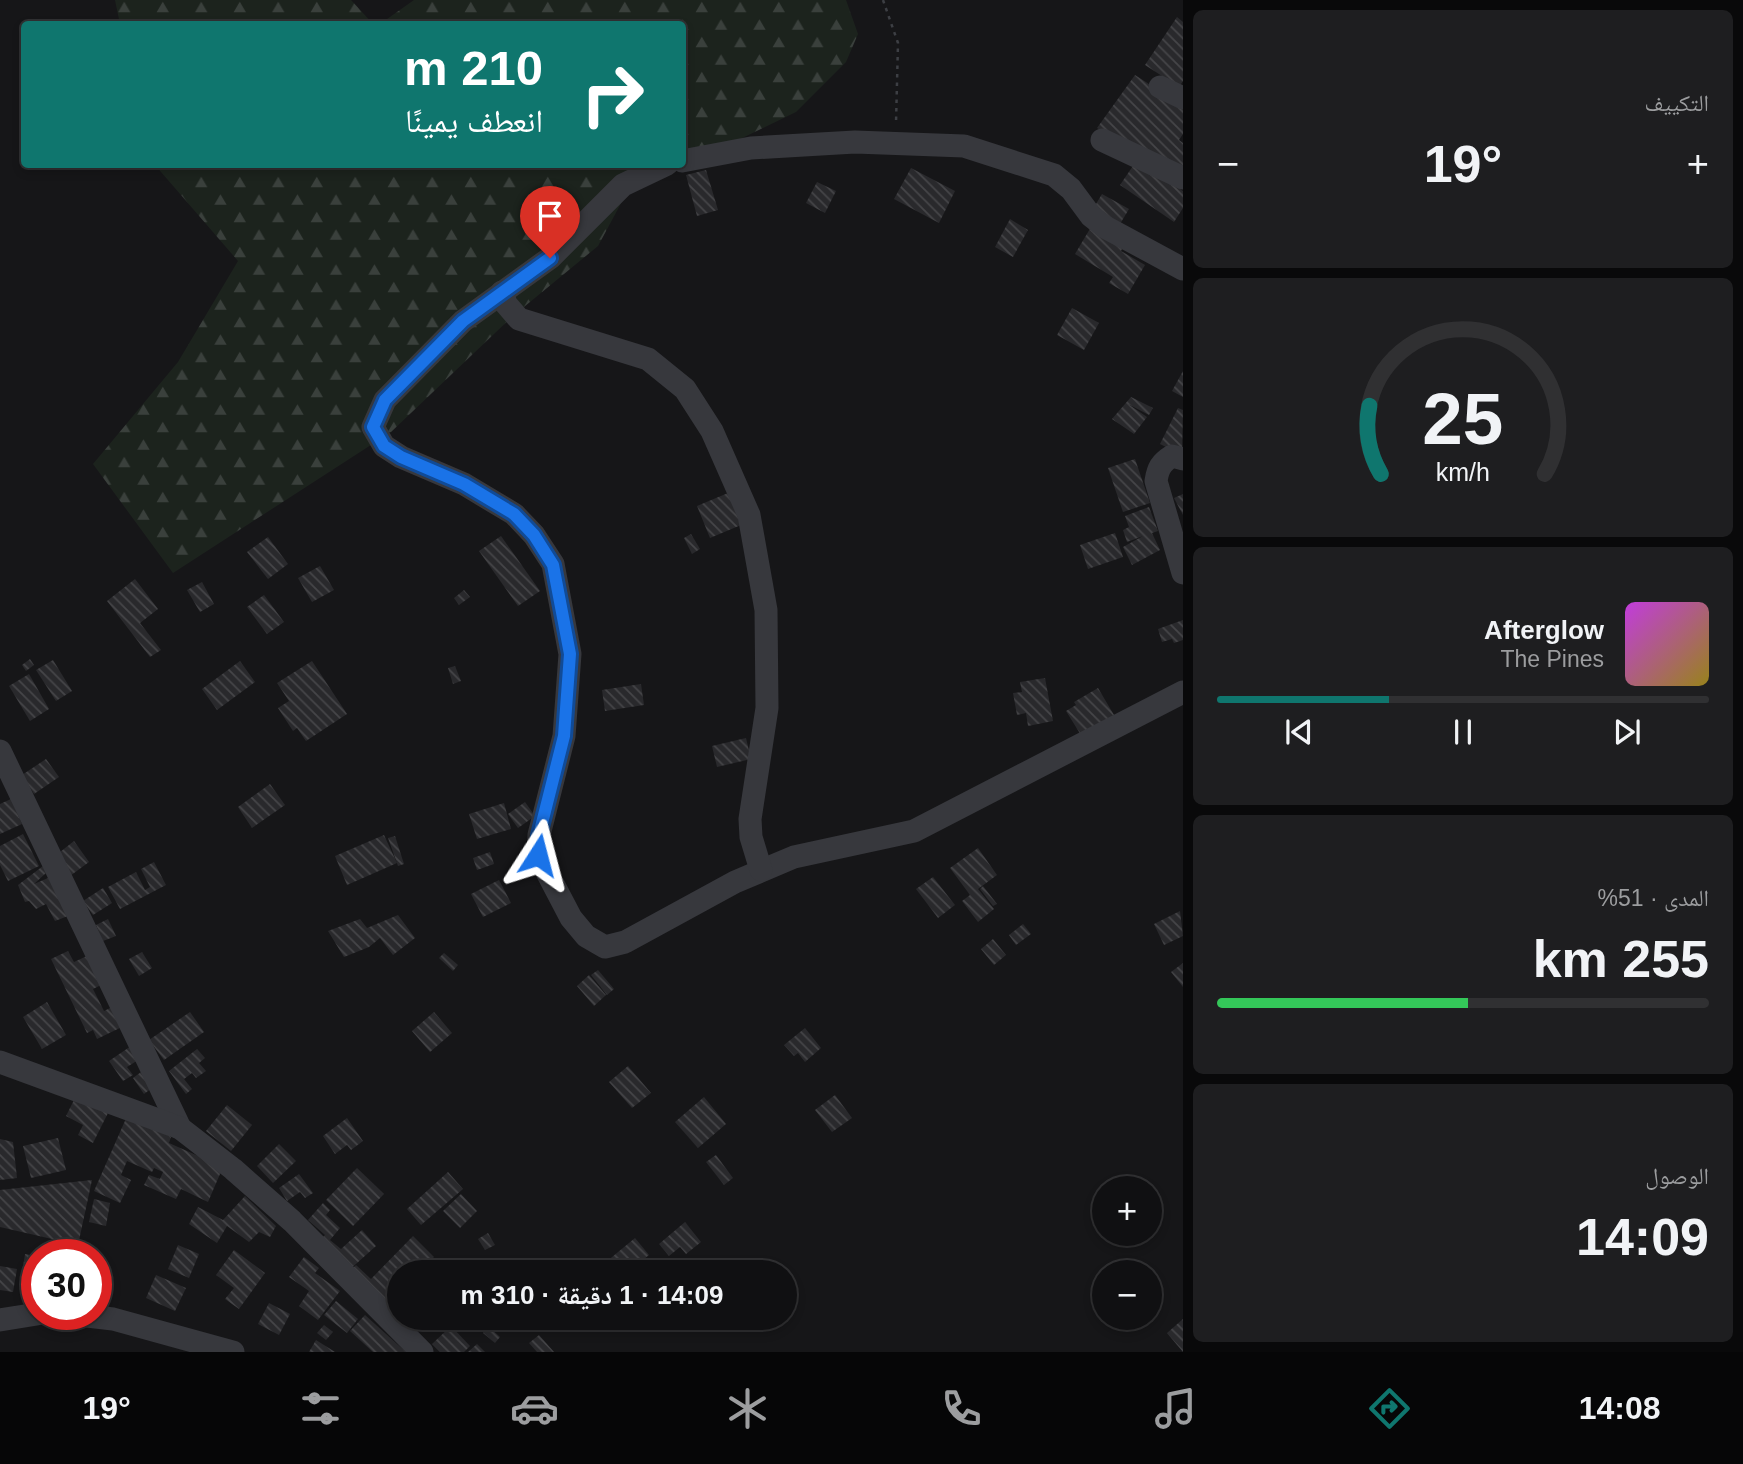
<!DOCTYPE html>
<html lang="ar">
<head>
<meta charset="utf-8">
<style>
	:root { --surface:#101012; --page:#1e1e20; --text:#f1f3f6; --muted:#9c9d9f; --line:#303032; --accent:#0f766e }
	body { margin:0; font-family:Helvetica,"Noto Naskh Arabic",sans-serif; background:var(--page); color:var(--text); direction:rtl; height:100vh; display:flex; flex-direction:column; font-size:26px; white-space:nowrap }
	* { box-sizing:border-box; margin:0 }
	p { font-size:23px; color:var(--muted) }
	.icon { flex:none; width:38px; height:38px; fill:none; stroke:currentColor; stroke-width:2; stroke-linecap:round; stroke-linejoin:round }
	.map { position:relative; flex:1; overflow:hidden; direction:ltr }
	.side { display:flex; flex-direction:column; gap:10px; padding:10px; background:#09090a; width:560px }
	.side>* { flex:none }
	.guide { position:absolute; left:21px; top:21px; width:665px; height:147px; border-radius:7px; box-shadow:0 4px 10px #0003,0 0 0 2px var(--line); direction:rtl; background:#0f766e; color:#fff; overflow:hidden }
	.controls { position:absolute; left:1092px; top:1176px; display:grid; gap:14px }
	.controls a { display:grid; place-items:center; width:70px; height:70px; border-radius:50%; background:var(--surface); box-shadow:0 4px 10px #0003,0 0 0 2px var(--line); font-size:35px }
	.speed { position:absolute; left:21px; top:1239px; display:flex; gap:14px; font-size:35px; font-weight:700; text-align:center }
	.speed>* { display:grid; place-content:center; width:91px; height:91px; border-radius:50%; background:var(--surface); box-shadow:0 4px 10px #0003,0 0 0 2px var(--line); line-height:1 }
	.speed .limit { border:10px solid #d22; background:#fff; color:#111 }
	.pin { position:absolute; display:grid; place-items:center; width:60px; height:60px; color:#fff; margin:-72px -30px; border-radius:50% 50% 50% 0; rotate:-45deg; box-shadow:0 0 7px #0007 }
	.pin .icon { rotate:45deg }
	.me { position:absolute; width:77px; margin:-38px; rotate:9deg; stroke-linejoin:round; filter:drop-shadow(0 0 5px #0008) }
	.turn { display:flex; align-items:center; gap:24px; height:147px; padding:0 28px; font-size:32px }
	.turn .icon { width:91px; height:91px; stroke-width:2.5 }
	.turn b { display:block; font-size:49px; line-height:60px }
	.big { font-size:52px; font-weight:700; line-height:1.1 }
	.side .widget { flex:1; display:flex; flex-direction:column; justify-content:center; gap:10px; min-width:0; padding:0 24px; border-radius:10px; background:var(--page) }
	.side .dial { align-items:center; gap:0 }
	.dial svg { height:182px; overflow:visible; fill:none; stroke:var(--line); stroke-width:7; stroke-linecap:round; text-anchor:middle }
	.dial text { fill:var(--text); stroke:none }
	.song { display:flex; align-items:center; gap:21px }
	.cover { width:84px; height:84px; border-radius:10px; background:linear-gradient(135deg,hsl(290 70% 55%),hsl(50 70% 35%)) }
	.played { height:7px; border-radius:4px; background:linear-gradient(90deg,var(--accent) 35%,var(--line) 35%) }
	.keys { display:flex; justify-content:space-around; direction:ltr }
	.heat { display:flex; justify-content:space-between; align-items:center; font-size:38px; direction:ltr }
	.charge { height:10px; border-radius:5px; background:linear-gradient(90deg,#34c759 51%,var(--line) 0) }
	.trip { position:absolute; left:387px; top:1260px; width:410px; height:70px; border-radius:35px; background:var(--surface); box-shadow:0 4px 10px #0003,0 0 0 2px var(--line); font-weight:700; line-height:70px; text-align:center; direction:rtl }
	.dock { display:flex; height:112px; justify-content:space-around; align-items:center; background:#060607; color:var(--muted) }
	.dock .icon { width:49px; height:49px }
	.dock .active { color:var(--accent) }
	.dock b { font-size:32px; color:var(--text) }
	main { display:flex; flex:1; min-height:0 }
	.map>svg:first-child { display:block }
	.forest { fill:url(#forest-firs) }
	.building { fill:url(#building-back-hatch) }
	.lines { fill:none; stroke-linecap:round; stroke-linejoin:round }
	.path { stroke:#3d3f44; stroke-width:2.5; stroke-dasharray:3.5 5; stroke-linecap:butt }
	.minor { stroke:#37383d; stroke-width:23 }
	.route-casing { stroke:#114b97; stroke-width:18 }
	.route { stroke:#1a73e8; stroke-width:12 }
</style>
</head>
<body>
<main>
<section class="side">
<div class="widget"><p>التكييف</p>
<div class="heat"><a>−</a><b class="big">19°</b><a>+</a></div>
</div>
<div class="widget dial"><svg viewBox="0 0 100 80">
<path d="M14 69A42 42 0 1 1 86 69"/>
<path d="M14 69A42 42 0 0 1 9 39" stroke="#0f766e"/>
<text x="50" y="56" font-size="32" font-weight="700">25</text>
<text x="50" y="72" font-size="11">km/h</text>
</svg></div>
<div class="widget">
<div class="song"><i class="cover"></i><div><b>Afterglow</b><p>The Pines</p></div></div>
<div class="played"></div>
<div class="keys"><svg class="icon" aria-label="previous" viewBox="0 0 24 24"><path d="M18 5L8 12l10 7zM5 5v14"/></svg><svg class="icon" aria-label="pause" viewBox="0 0 24 24"><path d="M8 5v14M16 5v14"/></svg><svg class="icon" aria-label="next" viewBox="0 0 24 24"><path d="M6 5l10 7-10 7zM19 5v14"/></svg></div>
</div>
<div class="widget"><p>المدى · 51%</p><b class="big">255 km</b><div class="charge"></div></div>
<div class="widget"><p>الوصول</p><b class="big">14:09</b></div>
</section>
<div class="map">
<svg width="1183" height="1352" viewBox="0 0 1183 1352">
	<defs>
		<pattern id="forest-firs" width="22" height="20" patternUnits="userSpaceOnUse" patternTransform="scale(1.75)"><rect width="22" height="20" fill="#1c231d"/><path d="M5 1l3.5 6h-7zM16 11l3.5 6h-7z" fill="#3a403c"/></pattern>
		<pattern id="building-back-hatch" width="6" height="6" patternUnits="userSpaceOnUse" patternTransform="scale(1.75)"><rect width="6" height="6" fill="#29292c"/><path d="M-1 5l2 2M0 0l6 6M5-1l2 2" fill="none" stroke="#454548"/></pattern>
	</defs>
	<rect width="100%" height="100%" fill="#161618"/>
	<g class="forest">
		<path d="M115,0H351L373,24H120Z"/>
		<path d="M414,0H846L858,34L846,62L796,112L626,194L598,246L513,316L391,432L173,573L93,464L178,362L238,261L155,165L682,164V24H380Z"/>
	</g>
	<g class="building">
		<path d="M1177,17L1183,22V81L1179,87L1145,65Z"/>
		<path d="M1135,75L1183,106V134L1179,140L1183,143V167L1140,156L1097,128Z"/>
		<path d="M1137,160L1183,191V208L1174,222L1120,185Z"/>
		<path d="M911,168L955,191L939,223L894,199Z"/>
		<path d="M706,170L718,210L697,216L686,175Z"/>
		<path d="M817,182L836,191L825,213L806,203Z"/>
		<path d="M1102,194L1129,209L1120,224L1093,209Z"/>
		<path d="M1010,219L1028,230L1013,257L995,247Z"/>
		<path d="M1091,227L1123,247L1121,251L1145,265L1128,294L1109,283L1113,277L1075,254Z"/>
		<path d="M1072,308L1099,323L1084,350L1057,335Z"/>
		<path d="M1183,371V397L1172,391Z"/>
		<path d="M1131,397L1153,408L1149,415L1128,404L1147,417L1134,434L1112,419Z"/>
		<path d="M1178,408L1183,410L1182,455L1160,444Z"/>
		<path d="M1135,459L1150,503L1123,512L1108,468Z"/>
		<path d="M728,493L741,525L710,538L697,506Z"/>
		<path d="M1183,494V515L1174,498Z"/>
		<path d="M1149,507L1158,531L1152,533L1160,550L1132,565L1123,547L1143,536L1127,542L1123,530L1129,527L1125,516Z"/>
		<path d="M1115,533L1123,557L1088,569L1080,545Z"/>
		<path d="M691,534L700,549L692,554L684,538Z"/>
		<path d="M501,536L540,591L518,606L479,551Z"/>
		<path d="M268,537L288,564L268,579L247,552Z"/>
		<path d="M320,566L334,590L312,602L298,578Z"/>
		<path d="M135,579L158,609L140,623L161,650L150,657L107,601Z"/>
		<path d="M202,582L214,604L200,612L187,590Z"/>
		<path d="M464,590L470,597L459,605L454,598Z"/>
		<path d="M264,595L284,622L267,634L247,607Z"/>
		<path d="M1183,620V640L1174,643L1172,639L1162,642L1158,629Z"/>
		<path d="M30,659L34,665L26,671L22,665Z"/>
		<path d="M53,660L72,691L56,701L36,670Z"/>
		<path d="M240,661L255,682L217,710L202,689Z"/>
		<path d="M312,661L347,714L306,741L297,728L293,731L278,708L289,701L277,683Z"/>
		<path d="M455,666L461,681L453,684L448,668Z"/>
		<path d="M29,674L49,709L30,721L9,686Z"/>
		<path d="M1045,678L1053,721L1028,726L1026,713L1017,715L1013,693L1022,692L1020,682Z"/>
		<path d="M641,684L644,705L605,711L602,690Z"/>
		<path d="M1098,688L1117,720L1084,740L1066,711L1076,705L1074,702Z"/>
		<path d="M746,738L751,759L717,767L712,746Z"/>
		<path d="M46,759L59,777L34,794L22,775Z"/>
		<path d="M270,784L285,805L252,828L238,807Z"/>
		<path d="M11,799L22,824L0,834V804Z"/>
		<path d="M525,802L535,816L518,828L508,814Z"/>
		<path d="M504,803L511,829L477,839L469,814Z"/>
		<path d="M23,834L39,866L8,881L0,865V846Z"/>
		<path d="M384,835L397,863L347,885L335,856Z"/>
		<path d="M395,836L404,864L398,866L388,838Z"/>
		<path d="M74,841L89,862L70,876L55,856Z"/>
		<path d="M978,848L997,875L978,889L994,909L978,922L962,901L970,895L950,868Z"/>
		<path d="M490,852L494,864L477,870L473,858Z"/>
		<path d="M154,862L166,885L120,909L108,887L136,872L145,890L150,887L141,869Z"/>
		<path d="M43,866L46,873L34,884L48,878L68,916L55,921L46,904L36,909L29,901L25,902L18,885Z"/>
		<path d="M933,877L955,905L938,918L916,889Z"/>
		<path d="M499,880L511,903L483,917L471,894Z"/>
		<path d="M983,886L997,904L993,906L980,889Z"/>
		<path d="M103,888L112,903L93,915L83,901Z"/>
		<path d="M1180,911L1183,936L1164,945L1154,924Z"/>
		<path d="M398,915L415,938L393,955L380,938L369,947L344,957L328,931L360,919L367,928Z"/>
		<path d="M108,919L116,936L103,941L96,925Z"/>
		<path d="M1023,924L1031,934L1016,945L1009,935Z"/>
		<path d="M993,939L1006,955L994,965L981,949Z"/>
		<path d="M68,951L74,962L89,955L103,984L93,989L104,1011L114,1006L124,1026L97,1039L93,1030L87,1033L51,959Z"/>
		<path d="M142,952L152,968L139,976L129,959Z"/>
		<path d="M444,953L458,965L453,971L439,958Z"/>
		<path d="M1183,963V987L1171,972Z"/>
		<path d="M598,970L614,989L607,995L591,975Z"/>
		<path d="M589,975L606,995L594,1006L577,986Z"/>
		<path d="M47,1002L66,1035L42,1049L23,1017Z"/>
		<path d="M190,1012L204,1032L164,1060L149,1040Z"/>
		<path d="M434,1012L452,1033L430,1052L412,1031Z"/>
		<path d="M805,1028L821,1048L805,1062L798,1053L794,1056L784,1045Z"/>
		<path d="M134,1044L143,1057L127,1067L133,1075L123,1081L109,1061Z"/>
		<path d="M197,1049L205,1058L199,1063L206,1071L196,1078L192,1073L184,1079L192,1089L186,1094L169,1071Z"/>
		<path d="M628,1066L651,1093L632,1108L609,1082Z"/>
		<path d="M145,1069L156,1085L144,1094L133,1078Z"/>
		<path d="M835,1095L852,1118L832,1132L815,1110Z"/>
		<path d="M76,1096L108,1113L93,1143L78,1135L83,1125L66,1116Z"/>
		<path d="M704,1097L726,1124L698,1148L675,1122Z"/>
		<path d="M227,1105L252,1125L231,1151L206,1131Z"/>
		<path d="M128,1114L171,1137L169,1143L223,1167L208,1202L181,1189L176,1199L144,1185L149,1175L160,1179L163,1172L154,1168L152,1172L127,1161L121,1175L131,1180L120,1203L94,1191Z"/>
		<path d="M347,1118L363,1141L351,1150L347,1145L335,1154L323,1136Z"/>
		<path d="M58,1138L66,1170L31,1178L23,1146Z"/>
		<path d="M0,1139L13,1142L17,1178L0,1180Z"/>
		<path d="M279,1144L296,1161L273,1183L257,1166Z"/>
		<path d="M716,1155L733,1178L724,1185L706,1162Z"/>
		<path d="M357,1168L384,1194L353,1226L326,1200Z"/>
		<path d="M448,1172L463,1189L421,1225L407,1209Z"/>
		<path d="M299,1174L313,1193L305,1198L300,1192L287,1201L279,1188Z"/>
		<path d="M92,1180L78,1245L0,1227V1190Z"/>
		<path d="M461,1194L477,1211L460,1228L443,1211Z"/>
		<path d="M245,1196L276,1226L270,1237L259,1232L249,1242L227,1226L217,1243L189,1224L198,1207L223,1220Z"/>
		<path d="M94,1199L110,1203L106,1226L89,1222Z"/>
		<path d="M323,1203L330,1210L326,1215L340,1228L330,1240L341,1249L362,1230L376,1246L347,1272L321,1239L325,1235L308,1220Z"/>
		<path d="M685,1222L701,1242L686,1254L680,1247L669,1256L659,1244Z"/>
		<path d="M488,1233L495,1245L485,1250L478,1239Z"/>
		<path d="M413,1236L434,1257L419,1272H399V1293L388,1303L353,1268L356,1265L371,1279Z"/>
		<path d="M635,1238L649,1255L628,1272H614L606,1262Z"/>
		<path d="M178,1245L199,1254L189,1278L168,1269Z"/>
		<path d="M234,1250L265,1273L239,1309L225,1299L234,1288L216,1275Z"/>
		<path d="M25,1254L37,1256L33,1282L21,1280Z"/>
		<path d="M304,1257L319,1268L315,1273L340,1291L318,1320L299,1306L309,1291L289,1277Z"/>
		<path d="M0,1266L17,1269L13,1292L0,1290Z"/>
		<path d="M156,1275L186,1288L175,1311L146,1298Z"/>
		<path d="M336,1301L358,1319L347,1333L324,1315Z"/>
		<path d="M269,1303L290,1314L279,1335L258,1324Z"/>
		<path d="M365,1315L406,1352H373L350,1331Z"/>
		<path d="M1183,1319V1352L1167,1333Z"/>
		<path d="M324,1325L333,1332L326,1340L317,1333Z"/>
		<path d="M451,1326L470,1346L464,1352H440L432,1344Z"/>
		<path d="M488,1326L500,1337L495,1343L483,1333Z"/>
		<path d="M539,1335L554,1352H537L529,1343Z"/>
		<path d="M316,1340L335,1352H309Z"/>
		<path d="M477,1344L485,1352H468Z"/>
	</g>
	<g class="lines">
		<path class="path" d="M883,0L898,43L896,123"/>
		<g class="minor">
			<path d="M1160,87L1183,98"/>
			<path d="M1102,140L1183,178"/>
			<path d="M682,161L751,148L855,142L964,146L1054,175L1071,189L1091,216L1105,227L1183,269"/>
			<path d="M667,164L623,185L550,258L463,321L385,400L373,427L384,446L401,457L464,484L514,514L534,535L553,564L570,654L564,736L539,835L538,855L571,918L586,936L605,947L625,942L735,882L794,857L914,831L1183,692"/>
			<path d="M502,292L506,304L519,319L648,359L685,389L712,431L749,515L766,610L767,708L750,819L751,837L761,870"/>
			<path d="M1183,459L1172,456C1161,463 1158,468 1156,481L1183,573"/>
			<path d="M0,751L180,1128"/>
			<path d="M0,1062L180,1128L233,1169L292,1221L422,1352"/>
			<path d="M70,1314L113,1319L233,1352"/>
			<path d="M0,1320L37,1314"/>
		</g>
	</g>
	<g class="lines">
		<defs>
			<path id="route" d="M538,855L539,835L564,736L570,654L553,565L534,535L514,514L464,484L401,457L384,446L373,427L385,400L463,321L550,258"/>
		</defs>
		<use href="#route" class="route-casing"/>
		<use href="#route" class="route"/>
	</g>
</svg>
<div class="controls">
<a>+</a>
<a>−</a>
</div>
<div class="speed"><div class="limit">30</div></div>
<div class="pin" style="left:550px;top:258px;background:#d93025"><svg class="icon" aria-label="arrive" viewBox="0 0 24 24"><path d="M6 21V4h12l-3 4 3 4H6"/></svg></div>
<svg class="me" style="left:538px;top:855px" viewBox="-20 -20 40 40"><path d="M0-17L14 15 0 8-14 15z" fill="#1a73e8" stroke="#fff" stroke-width="4"/></svg>
<div class="trip">14:09 · 1 دقيقة · 310 m</div>
<div class="guide">
<div class="turn"><svg class="icon" aria-label="right" viewBox="0 0 24 24"><path d="M7 20v-9h11M14 6l5 5-5 5"/></svg><div><b>210 m</b>انعطف يمينًا</div></div>
</div>
</div>
</main>
<nav class="dock">
<b>14:08</b>
<svg class="icon active" aria-label="directions" viewBox="0 0 24 24"><path d="M12 3l9 9-9 9-9-9zM9 14v-3h6M13 9l2 2-2 2"/></svg>
<svg class="icon" aria-label="music" viewBox="0 0 24 24"><path d="M9 18V5l10-2v13"/><circle cx="6" cy="18" r="3"/><circle cx="16" cy="16" r="3"/></svg>
<svg class="icon" aria-label="phone" viewBox="0 0 24 24"><path d="M5 4h4l2 5-3 2q2 4 5 5l2-3 5 2v4C11 20 4 13 5 4z"/></svg>
<svg class="icon" aria-label="climate" viewBox="0 0 24 24"><path d="M12 3v18M4 7l16 10M4 17L20 7"/></svg>
<svg class="icon" aria-label="car" viewBox="0 0 24 24"><path d="M5 17H2v-5l4-1 3-4h7l3 4 3 1v5h-3M9 17h6M6 11h13"/><circle cx="7" cy="17" r="2"/><circle cx="17" cy="17" r="2"/></svg>
<svg class="icon" aria-label="filters" viewBox="0 0 24 24"><path d="M4 7h16M4 17h16"/><circle cx="9" cy="7" r="2"/><circle cx="15" cy="17" r="2"/></svg>
<b>19°</b>
</nav>
</body>
</html>
